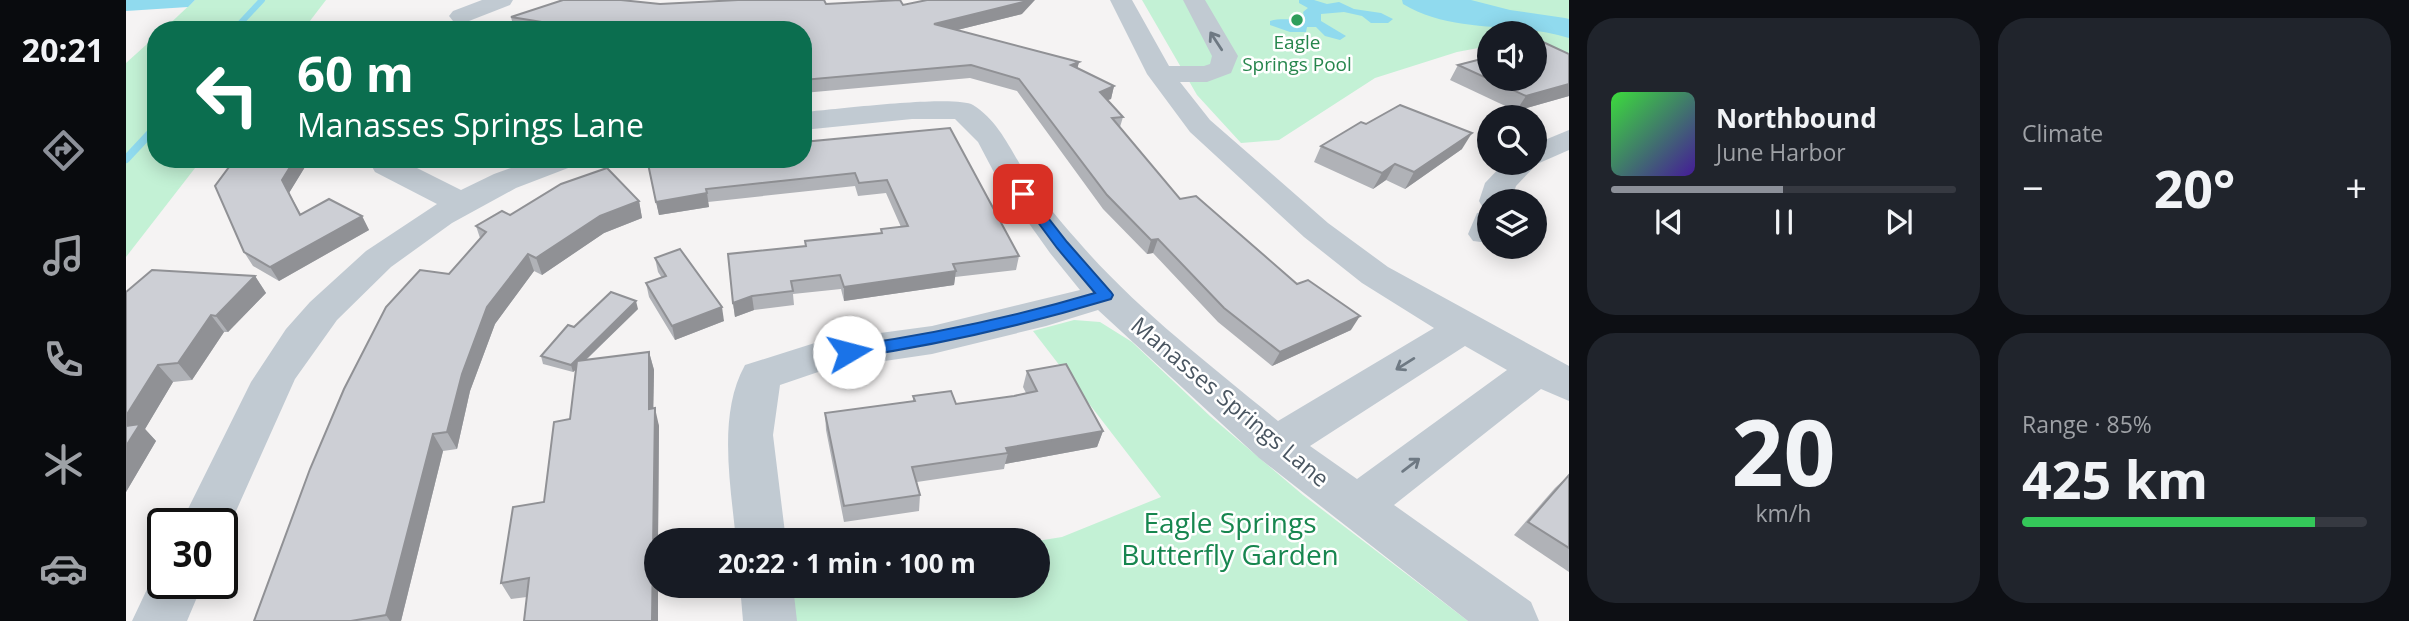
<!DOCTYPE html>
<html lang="en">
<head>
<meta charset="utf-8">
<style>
	:root { --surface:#171b24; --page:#20242c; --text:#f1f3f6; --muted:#9ea1a6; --line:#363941; --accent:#8c9099 }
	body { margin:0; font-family:"Open Sans",sans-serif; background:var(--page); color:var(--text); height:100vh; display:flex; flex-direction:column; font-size:26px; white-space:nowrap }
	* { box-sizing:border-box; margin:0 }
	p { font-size:23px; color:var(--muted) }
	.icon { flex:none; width:38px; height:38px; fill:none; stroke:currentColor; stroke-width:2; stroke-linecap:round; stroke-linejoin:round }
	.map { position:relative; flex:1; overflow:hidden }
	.panel { display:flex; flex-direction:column; gap:18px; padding:18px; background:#0d0f14; width:840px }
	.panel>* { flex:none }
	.hud { position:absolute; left:21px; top:21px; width:665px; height:147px; border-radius:28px; box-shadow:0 4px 18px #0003; background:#0b6e4f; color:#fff; overflow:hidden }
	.controls { position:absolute; left:1351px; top:21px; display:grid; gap:14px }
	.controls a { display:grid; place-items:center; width:70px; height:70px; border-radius:50%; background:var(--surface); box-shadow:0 4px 18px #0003; font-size:35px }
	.speed { position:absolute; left:21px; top:508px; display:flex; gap:14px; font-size:35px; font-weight:700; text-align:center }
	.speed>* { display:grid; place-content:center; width:91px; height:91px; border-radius:50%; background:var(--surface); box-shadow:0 4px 18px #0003; line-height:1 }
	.speed .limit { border:4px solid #111; border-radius:10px; background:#fff; color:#111 }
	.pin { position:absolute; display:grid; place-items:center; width:60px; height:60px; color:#fff; margin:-30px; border-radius:14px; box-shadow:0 4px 10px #0006 }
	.me { position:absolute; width:77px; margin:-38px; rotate:82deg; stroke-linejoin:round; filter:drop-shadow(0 0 5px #0008) }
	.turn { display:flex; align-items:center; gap:24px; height:147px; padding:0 35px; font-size:32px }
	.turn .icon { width:91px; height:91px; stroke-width:2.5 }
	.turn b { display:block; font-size:49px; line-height:60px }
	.big { font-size:52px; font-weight:700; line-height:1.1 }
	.panel .card { flex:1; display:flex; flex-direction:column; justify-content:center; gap:10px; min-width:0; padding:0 24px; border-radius:28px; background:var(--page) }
	.panel .dial { align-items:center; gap:0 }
	.dial b { font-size:91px; line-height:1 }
	.song { display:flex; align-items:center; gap:21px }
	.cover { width:84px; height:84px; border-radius:10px; background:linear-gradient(135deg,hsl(120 70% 55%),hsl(260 70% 35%)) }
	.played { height:7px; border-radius:4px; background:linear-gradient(90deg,var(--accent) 50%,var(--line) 50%) }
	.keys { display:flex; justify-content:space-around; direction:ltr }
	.heat { display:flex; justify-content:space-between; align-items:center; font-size:38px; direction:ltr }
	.charge { height:10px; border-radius:5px; background:linear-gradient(90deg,#34c759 85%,var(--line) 0) }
	.panel .tiles { flex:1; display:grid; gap:18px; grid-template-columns:repeat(2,1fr) }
	.trip { position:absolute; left:518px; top:528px; width:406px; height:70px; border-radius:35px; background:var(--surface); box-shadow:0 4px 18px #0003; font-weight:700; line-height:70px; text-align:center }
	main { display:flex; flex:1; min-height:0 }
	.menu { display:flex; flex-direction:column; width:126px; justify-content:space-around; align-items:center; background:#090b0e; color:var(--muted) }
	.menu .icon { width:49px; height:49px }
	.menu .on { color:var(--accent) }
	.menu b { font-size:32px; color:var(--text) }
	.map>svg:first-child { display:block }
	.green { fill:#c3f1d5 }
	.water { fill:#90daee }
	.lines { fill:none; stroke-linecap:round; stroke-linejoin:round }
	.stream-far1 { stroke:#90daee; stroke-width:6 }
	.stream { stroke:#90daee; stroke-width:8 }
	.minor { fill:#c1cad2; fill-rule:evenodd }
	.wall { fill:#b0b2b7 }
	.shaded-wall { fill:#909195 }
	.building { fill:#cdcfd5; stroke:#909195; stroke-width:2 }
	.oneway { stroke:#6e7983 }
	.route { fill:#1a73e8; stroke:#114b97; stroke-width:2 }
	.leisure-dot { fill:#2e9e5b; stroke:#fff; stroke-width:2.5 }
	.labels { text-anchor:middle; stroke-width:5; stroke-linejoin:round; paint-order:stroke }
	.far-leisure-label { font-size:19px; fill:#27864d; stroke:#fff }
	.street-label { font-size:23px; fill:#4a5661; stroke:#fff }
	.near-park-label { font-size:28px; fill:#17864f; stroke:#fff }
</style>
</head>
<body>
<main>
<nav class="menu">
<b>20:21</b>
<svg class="icon on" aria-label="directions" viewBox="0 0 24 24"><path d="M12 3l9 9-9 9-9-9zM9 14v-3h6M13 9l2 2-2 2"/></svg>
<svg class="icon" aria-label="music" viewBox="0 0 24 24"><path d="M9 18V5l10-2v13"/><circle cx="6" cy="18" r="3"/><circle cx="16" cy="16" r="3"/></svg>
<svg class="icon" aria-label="phone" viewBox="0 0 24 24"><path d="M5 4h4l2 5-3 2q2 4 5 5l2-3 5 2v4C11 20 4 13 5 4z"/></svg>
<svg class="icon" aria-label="climate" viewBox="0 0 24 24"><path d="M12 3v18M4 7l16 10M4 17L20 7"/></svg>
<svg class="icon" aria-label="car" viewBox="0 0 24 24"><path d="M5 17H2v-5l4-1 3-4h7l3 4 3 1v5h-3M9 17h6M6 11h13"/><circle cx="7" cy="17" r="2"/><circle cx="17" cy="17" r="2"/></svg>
</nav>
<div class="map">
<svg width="1443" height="621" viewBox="0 0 1443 621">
	<rect width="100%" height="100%" fill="#f5f3f3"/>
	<g class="green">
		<path d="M69,0H200L177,30H37Z"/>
		<path d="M1016,0H1443V55L1421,43L1409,41V33H1363V46L1331,52L1249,78L1153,140L1115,143L1071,95Z"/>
		<path d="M30,36V159H76L0,257V63Z"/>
		<path d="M948,320L974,322L1006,342L1084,416L1177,495L1342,621H670L666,586H912L911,541L936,537L1035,497L907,331Z"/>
	</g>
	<g class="water">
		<path d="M0,0H69L62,7L0,11Z"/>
		<path d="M1173,0H1188L1201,4L1213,2L1228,9L1255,13L1267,19L1262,23H1245L1236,16L1218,12L1195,14V21L1220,36L1214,40L1199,36L1190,27H1181L1180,32H1164L1144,25V21C1156,17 1167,22 1178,16L1177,12L1182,8L1173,3Z"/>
		<path d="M1276,0H1345L1384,10L1439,18L1443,19V38C1388,21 1328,35 1277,4Z"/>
	</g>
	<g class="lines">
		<path class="stream-far1" d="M108,30L136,0"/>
		<path class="stream" d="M0,159L30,127"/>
		<g class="minor">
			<path d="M356,0H387L384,5L343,21H327L323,16L327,11Z"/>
			<path d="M984,0H1006L1043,66H1078L1084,64L1086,56L1057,0H1079L1112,56L1105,73L1081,82H1054L1084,120L1202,223L1262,267L1443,366V401L1415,389L1268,505L1405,602L1413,621H1342L1133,458L972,310L920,326L806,354L698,370L654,385L647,435L660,541H610C605,486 591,415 619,365L695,341L806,326L954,290L924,253L872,180L852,142L829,119H786L677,130V112C704,110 830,94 847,105C873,121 885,151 901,176C915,198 933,220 950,239C1009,308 1082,363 1152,421L1308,328L1236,283L1178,237L1064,132L1021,74ZM1339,346L1381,370L1231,479L1184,446Z"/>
			<path d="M1443,130V150L1411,164L1390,186L1385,201H1363V209L1357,208L1353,201L1359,183L1378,163H1409V144Z"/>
			<path d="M249,159H273L335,190L368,174L410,159H454L450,165L390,188L326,223L265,267L211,320L169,379L98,538L96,523H55L125,382L160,329L184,302L240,251L311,204L249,172L245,165Z"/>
			<path d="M1363,210V243L1347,241L1342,234L1351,213Z"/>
			<path d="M37,564V583H77L61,621H6L32,566Z"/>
			<path d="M614,586H667L671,621H617Z"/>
		</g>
	</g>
	<g class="wall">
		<path d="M534,4L777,5L896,14L831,30L953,62L951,68L988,86L985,99L981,100L997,117L994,127L1054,199L1171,284L1225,330L1146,366L1092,322L1027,253L1021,254L977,209L891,91L844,78L677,93V30H393L388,29L385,17Z"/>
		<path d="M1443,54V96L1390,111L1324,80L1332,65Z"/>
		<path d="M1240,124L1336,149L1279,189L1260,180L1247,189L1188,162L1195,146Z"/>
		<path d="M824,128L893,256L890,270L829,277L828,285L718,301L715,289L667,294L668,305L628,310L609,317L607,303L680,246L679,241L755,233V229L775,227L760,193L732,196L729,186L582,202L583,207L533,215L521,159Z"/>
		<path d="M182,162L163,193L175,214L236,216L243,230L153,281L127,266L118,252Z"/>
		<path d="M513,201L516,218L478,233L416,275L408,271L369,324L344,391L331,449L317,451L275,621H128L323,274L354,238L350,226L384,215Z"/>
		<path d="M529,258L598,321L549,340L523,297L520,283L536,278L532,272Z"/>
		<path d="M129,276L140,293L102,332H98L66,380L47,382L19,429L30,441L0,492V292Z"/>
		<path d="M512,309L460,360L523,352L528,370L527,409L533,426L532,541H530V586H532V621L401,597L385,599L375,583L418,502L444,419L450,370L447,372L417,364L415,356L448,327Z"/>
		<path d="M901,371L977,431L971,447L879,464L878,469L791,482L794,495L793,511L718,522L700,430L699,413L787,401V396L830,404L888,396L900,393L897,387Z"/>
		<path d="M1443,475V572L1388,535L1429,488Z"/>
	</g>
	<g class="shaded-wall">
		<path d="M899,0H909L896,14L807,36L808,24Z"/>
		<path d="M953,62L950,74L945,65Z"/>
		<path d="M1443,84V96L1390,111L1400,96Z"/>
		<path d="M988,86L985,99L971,104L974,92Z"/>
		<path d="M1346,133L1336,149L1279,189L1288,172Z"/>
		<path d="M169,159H187L182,162L163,193L182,228L156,180Z"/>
		<path d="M1269,164L1260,180L1247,189L1256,173Z"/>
		<path d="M581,193L583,207L533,215L530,202Z"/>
		<path d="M513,201L516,218L478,233L416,275L410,258L474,216Z"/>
		<path d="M236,216L243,230L153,281L144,267Z"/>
		<path d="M1032,239L1027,253L1021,254L1025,240Z"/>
		<path d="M402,254L408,271L369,324L344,391L331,449L321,432L336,374L361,307Z"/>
		<path d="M830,271L828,285L718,301V287Z"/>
		<path d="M129,276L140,293L102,332L90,316Z"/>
		<path d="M626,296L628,310L609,317L607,303Z"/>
		<path d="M510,301L512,309L447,372L445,365Z"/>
		<path d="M596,307L598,321L549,340L546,326Z"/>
		<path d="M85,315L98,332L66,380L52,363Z"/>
		<path d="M1234,316L1225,330L1146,366L1154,352Z"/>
		<path d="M523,352L528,370L527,427L523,409Z"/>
		<path d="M32,365L47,382L19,429L30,441L0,492V416Z"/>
		<path d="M529,408L533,426L532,541H530V586H532V621H526Z"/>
		<path d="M977,431L971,447L879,464L882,453L880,448Z"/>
		<path d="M307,434L317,451L275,621H264L260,615Z"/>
	</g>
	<g class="building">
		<path d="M437,0H495L534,4L612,0H698L700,4L774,0L777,5L801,0H899L897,2L808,24L953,62L945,65L988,86L974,92L997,117L986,118L1054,199L1070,196L1171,284L1182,280L1234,316L1154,352L1098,308L1032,239L1025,240L981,195L893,79L845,65L677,80V30H465L385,17Z"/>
		<path d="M200,24L281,30H202Z"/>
		<path d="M1417,42L1443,54V84L1400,96L1332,65L1363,57V79H1409V43Z"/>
		<path d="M1274,105L1346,133L1288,172L1269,164L1256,173L1195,146L1235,122L1240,124Z"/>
		<path d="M824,128L893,256L827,264L830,271L718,287L714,275L665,281L667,291L626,296L607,303L602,254L680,246L679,241L756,233L755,229L782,226L761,180L733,183L729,173L580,189L581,193L530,202L521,159H677V142Z"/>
		<path d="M109,159H169L156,180L174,215L203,199L236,216L144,267L118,252L89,186Z"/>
		<path d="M481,168L513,201L474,216L410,258L402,254L361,307L336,374L321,432L307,434L260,615L225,621H128L184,469L218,389L260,307L294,270L323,274L360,232L350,226L376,211L384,215L435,184Z"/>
		<path d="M554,249L596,307L546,326L520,283L540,276L529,258Z"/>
		<path d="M26,270L129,276L90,316L85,315L52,363L32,365L0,416V292Z"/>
		<path d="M485,292L510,301L445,365L415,356L442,325L448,327Z"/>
		<path d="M523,352V409L529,408L526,621H398L403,578L375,583L387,507L418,502L428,422L444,419L451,361Z"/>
		<path d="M940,364L977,431L880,448L882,453L786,467L794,495L718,506L699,413L789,401L787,396L825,391L830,404L888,396L911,391L901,371Z"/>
		<path d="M14,424L0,446V426Z"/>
		<path d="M1443,475V548L1402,522Z"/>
	</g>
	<defs><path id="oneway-shaft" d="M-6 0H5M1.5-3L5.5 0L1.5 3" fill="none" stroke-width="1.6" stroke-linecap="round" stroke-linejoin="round" transform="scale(1.75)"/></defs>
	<g class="oneway">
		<use href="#oneway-shaft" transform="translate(1090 41) rotate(-123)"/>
		<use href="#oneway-shaft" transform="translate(1279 364) rotate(148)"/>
		<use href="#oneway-shaft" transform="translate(1285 465) rotate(-37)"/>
	</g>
	<path class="route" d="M897,190L902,192L941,242L985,292L987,295L985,299C899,325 812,345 723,358L717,357L715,352L717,348L723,346C807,334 888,317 969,293L931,248L891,194Z"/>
	<circle class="leisure-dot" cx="1171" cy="20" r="7"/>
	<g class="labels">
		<g class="far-leisure-label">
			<text x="1171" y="49">Eagle<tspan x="1171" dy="22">Springs Pool</tspan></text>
		</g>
		<g class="street-label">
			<text transform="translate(1104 402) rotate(40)" y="8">Manasses Springs Lane</text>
		</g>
		<g class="near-park-label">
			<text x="1104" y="533">Eagle Springs<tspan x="1104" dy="32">Butterfly Garden</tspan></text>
		</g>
	</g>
</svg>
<div class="controls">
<a><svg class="icon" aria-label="sound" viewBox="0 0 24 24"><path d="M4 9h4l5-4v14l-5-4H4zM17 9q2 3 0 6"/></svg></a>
<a><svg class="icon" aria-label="search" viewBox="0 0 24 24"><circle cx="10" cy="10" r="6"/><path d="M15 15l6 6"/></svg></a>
<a><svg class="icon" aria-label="layers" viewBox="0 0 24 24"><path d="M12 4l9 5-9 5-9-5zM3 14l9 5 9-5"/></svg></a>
</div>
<div class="speed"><div class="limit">30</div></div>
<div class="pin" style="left:897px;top:194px;background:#d93025"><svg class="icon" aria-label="arrive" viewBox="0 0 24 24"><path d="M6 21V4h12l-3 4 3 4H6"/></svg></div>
<svg class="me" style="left:723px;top:352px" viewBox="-20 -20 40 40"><circle r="19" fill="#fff"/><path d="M0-13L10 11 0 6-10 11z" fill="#1a73e8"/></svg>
<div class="trip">20:22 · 1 min · 100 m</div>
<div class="hud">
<div class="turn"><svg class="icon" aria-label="left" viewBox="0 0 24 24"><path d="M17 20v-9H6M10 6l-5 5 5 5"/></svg><div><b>60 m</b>Manasses Springs Lane</div></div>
</div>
</div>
<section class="panel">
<div class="tiles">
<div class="card">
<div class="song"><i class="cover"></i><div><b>Northbound</b><p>June Harbor</p></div></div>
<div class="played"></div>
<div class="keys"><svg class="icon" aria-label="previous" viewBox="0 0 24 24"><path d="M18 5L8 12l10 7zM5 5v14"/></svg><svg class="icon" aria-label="pause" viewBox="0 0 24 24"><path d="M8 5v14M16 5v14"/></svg><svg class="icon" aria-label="next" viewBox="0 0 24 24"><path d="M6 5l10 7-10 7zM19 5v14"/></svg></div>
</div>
<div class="card"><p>Climate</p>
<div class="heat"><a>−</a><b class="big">20°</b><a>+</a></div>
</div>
<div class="card dial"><b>20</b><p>km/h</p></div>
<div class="card"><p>Range · 85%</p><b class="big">425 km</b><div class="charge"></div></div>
</div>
</section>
</main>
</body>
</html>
